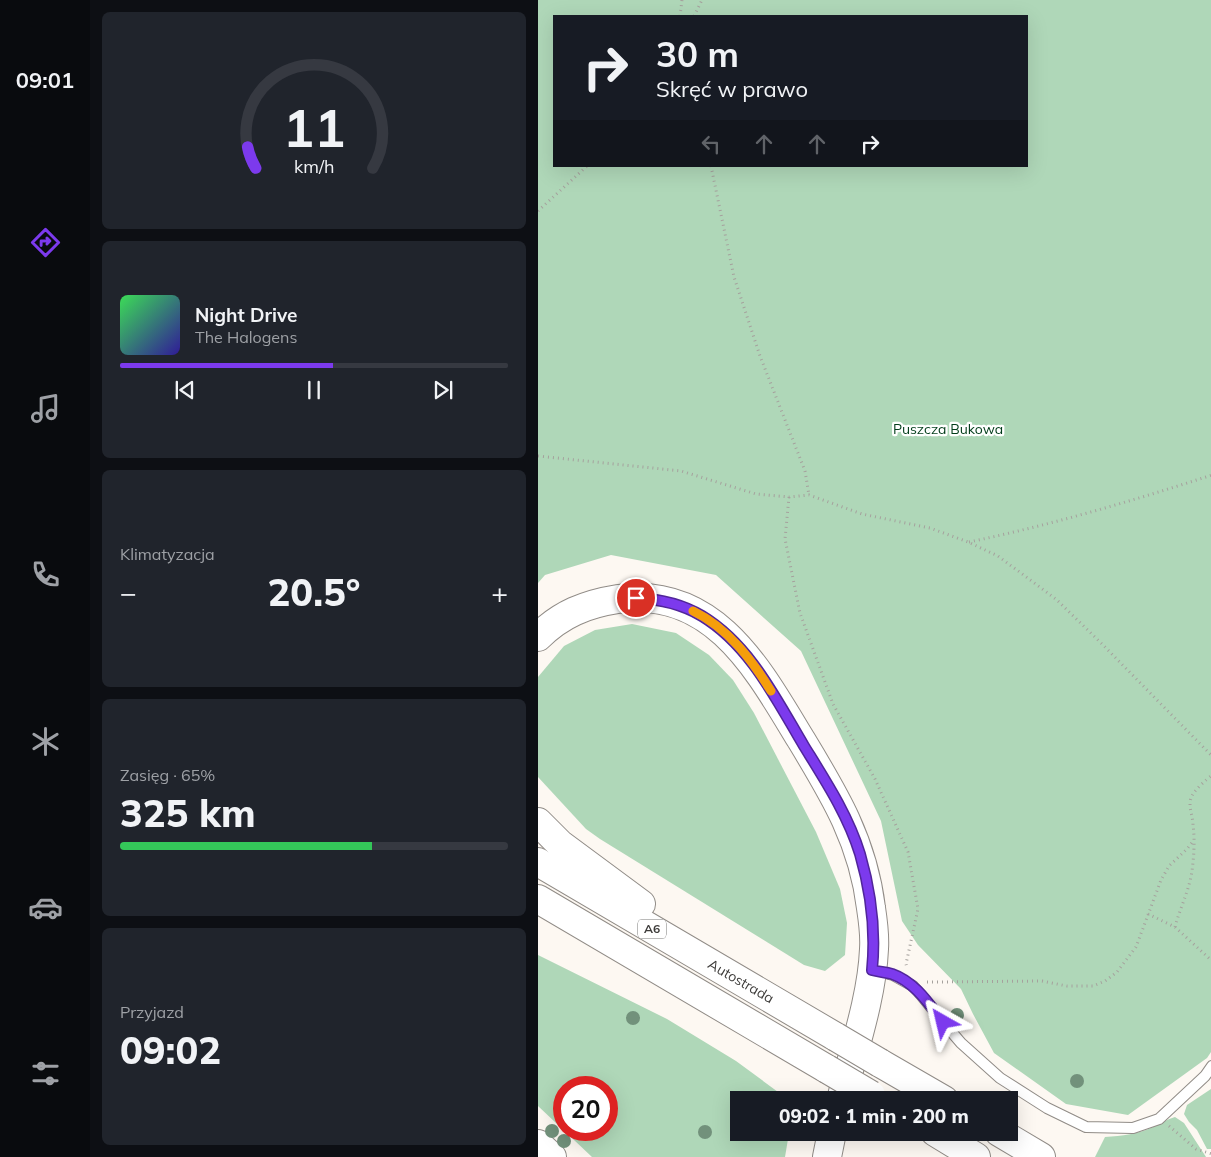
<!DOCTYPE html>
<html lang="pl">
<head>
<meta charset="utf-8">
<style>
	:root { --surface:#171b24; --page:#20242c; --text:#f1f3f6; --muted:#9ea1a6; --line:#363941; --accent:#7c3aed }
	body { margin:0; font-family:Mulish,sans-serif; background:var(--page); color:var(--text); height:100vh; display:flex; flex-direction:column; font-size:19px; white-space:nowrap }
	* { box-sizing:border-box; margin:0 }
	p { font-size:16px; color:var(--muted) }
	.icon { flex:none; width:28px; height:28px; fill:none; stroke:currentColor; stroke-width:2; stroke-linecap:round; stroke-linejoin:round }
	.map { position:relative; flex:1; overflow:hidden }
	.details { display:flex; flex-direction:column; gap:12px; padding:12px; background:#0d0f14; width:448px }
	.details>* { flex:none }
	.hud { position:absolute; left:15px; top:15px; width:475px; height:152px; border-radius:0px; box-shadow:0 5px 20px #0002; background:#171b24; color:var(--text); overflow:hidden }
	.speed { position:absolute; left:15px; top:1076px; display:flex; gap:10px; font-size:25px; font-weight:700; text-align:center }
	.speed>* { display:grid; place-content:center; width:65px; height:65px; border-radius:50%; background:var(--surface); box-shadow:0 5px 20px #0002; line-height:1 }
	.speed .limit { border:8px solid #d22; background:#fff; color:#111 }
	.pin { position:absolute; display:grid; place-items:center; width:42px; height:42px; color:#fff; margin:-21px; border:2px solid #fff; border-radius:50%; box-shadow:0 1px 5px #0007 }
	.me { position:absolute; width:55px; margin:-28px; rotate:323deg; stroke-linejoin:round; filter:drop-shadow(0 0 4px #0008) }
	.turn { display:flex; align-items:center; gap:18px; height:105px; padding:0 20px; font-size:22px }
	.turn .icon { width:65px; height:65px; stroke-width:2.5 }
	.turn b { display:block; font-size:35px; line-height:42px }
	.lanes { display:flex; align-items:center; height:48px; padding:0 20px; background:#0003; justify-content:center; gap:25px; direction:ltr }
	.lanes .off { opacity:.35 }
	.big { font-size:38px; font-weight:800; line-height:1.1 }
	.details .tile { flex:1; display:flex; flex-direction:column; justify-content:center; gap:8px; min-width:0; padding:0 18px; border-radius:8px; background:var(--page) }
	.details .dial { align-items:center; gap:0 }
	.dial svg { height:130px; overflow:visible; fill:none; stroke:var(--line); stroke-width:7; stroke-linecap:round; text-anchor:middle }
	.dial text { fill:var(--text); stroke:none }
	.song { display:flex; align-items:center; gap:15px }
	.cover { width:60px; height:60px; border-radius:8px; background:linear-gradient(135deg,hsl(130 70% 55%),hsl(250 70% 35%)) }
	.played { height:5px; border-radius:2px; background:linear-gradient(90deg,var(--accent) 55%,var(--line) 55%) }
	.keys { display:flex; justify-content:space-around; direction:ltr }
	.heat { display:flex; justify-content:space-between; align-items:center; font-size:28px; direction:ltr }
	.charge { height:8px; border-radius:4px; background:linear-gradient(90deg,#34c759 65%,var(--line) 0) }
	.trip { position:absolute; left:192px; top:1091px; width:288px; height:50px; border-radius:0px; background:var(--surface); box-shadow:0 5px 20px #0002; font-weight:800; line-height:50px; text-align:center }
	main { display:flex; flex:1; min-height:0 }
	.tab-bar { display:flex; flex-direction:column; width:90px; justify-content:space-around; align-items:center; background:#090b0e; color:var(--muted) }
	.tab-bar .icon { width:35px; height:35px }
	.tab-bar .current { color:var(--accent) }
	.tab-bar b { font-size:22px; color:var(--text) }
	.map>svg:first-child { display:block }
	.green { fill:#afd7b8; fill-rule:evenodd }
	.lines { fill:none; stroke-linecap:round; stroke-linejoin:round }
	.lane-casing { stroke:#918c87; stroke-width:12 }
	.highway-casing { stroke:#918c87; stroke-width:30 }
	.path { stroke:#a5a19d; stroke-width:3; stroke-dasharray:1 4; stroke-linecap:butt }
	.lane { stroke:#fff; stroke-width:10 }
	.highway { stroke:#fff; stroke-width:28 }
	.highway-bridge-casing { stroke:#918c87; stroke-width:30; stroke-linecap:butt }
	.highway-bridge { stroke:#fff; stroke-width:28 }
	.tree { fill:#72917b }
	.route-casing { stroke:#51269a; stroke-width:12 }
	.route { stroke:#7c3aed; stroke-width:9 }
	.slow { stroke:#f59e0b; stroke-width:9 }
	.labels { text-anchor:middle; stroke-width:4.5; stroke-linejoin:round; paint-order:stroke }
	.shield { fill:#fff; stroke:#777674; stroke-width:1 }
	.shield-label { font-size:12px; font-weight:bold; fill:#3d3b39 }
	.park-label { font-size:14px; fill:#013c19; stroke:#fff }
	.street-label { font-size:14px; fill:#3d3b39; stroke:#fff }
</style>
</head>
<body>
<main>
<nav class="tab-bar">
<b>09:01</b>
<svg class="icon current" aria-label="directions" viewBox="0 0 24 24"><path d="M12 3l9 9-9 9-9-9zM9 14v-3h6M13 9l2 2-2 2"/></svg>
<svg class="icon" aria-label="music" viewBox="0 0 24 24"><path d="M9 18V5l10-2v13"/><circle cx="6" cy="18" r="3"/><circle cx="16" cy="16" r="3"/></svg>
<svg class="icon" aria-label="phone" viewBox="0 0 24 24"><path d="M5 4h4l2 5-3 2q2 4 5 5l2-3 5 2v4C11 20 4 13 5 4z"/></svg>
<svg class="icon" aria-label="climate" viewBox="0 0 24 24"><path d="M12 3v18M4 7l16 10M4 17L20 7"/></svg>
<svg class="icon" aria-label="car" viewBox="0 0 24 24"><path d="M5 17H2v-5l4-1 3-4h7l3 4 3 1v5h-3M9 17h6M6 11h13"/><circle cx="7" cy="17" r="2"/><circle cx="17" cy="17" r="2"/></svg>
<svg class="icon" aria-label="filters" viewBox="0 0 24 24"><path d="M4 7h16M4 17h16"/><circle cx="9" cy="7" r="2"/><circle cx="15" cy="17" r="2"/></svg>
</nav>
<section class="details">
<div class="tile dial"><svg viewBox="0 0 100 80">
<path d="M14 69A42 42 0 1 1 86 69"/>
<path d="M14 69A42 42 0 0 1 9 56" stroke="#7c3aed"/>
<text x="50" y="56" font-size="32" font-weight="700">11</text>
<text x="50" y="72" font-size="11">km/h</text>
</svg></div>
<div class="tile">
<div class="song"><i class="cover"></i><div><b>Night Drive</b><p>The Halogens</p></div></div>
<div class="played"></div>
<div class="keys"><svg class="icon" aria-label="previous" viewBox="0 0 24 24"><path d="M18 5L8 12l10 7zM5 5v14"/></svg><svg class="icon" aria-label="pause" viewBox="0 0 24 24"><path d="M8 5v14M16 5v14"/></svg><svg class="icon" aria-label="next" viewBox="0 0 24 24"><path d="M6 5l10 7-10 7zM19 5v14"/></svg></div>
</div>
<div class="tile"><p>Klimatyzacja</p>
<div class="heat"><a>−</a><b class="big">20.5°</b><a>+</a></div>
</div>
<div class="tile"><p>Zasięg · 65%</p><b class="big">325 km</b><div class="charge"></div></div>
<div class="tile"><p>Przyjazd</p><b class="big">09:02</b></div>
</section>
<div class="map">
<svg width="674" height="1157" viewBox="0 0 674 1157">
	<rect width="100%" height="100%" fill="#fdf8f2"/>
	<g class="green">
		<path d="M0,0H673V1052L669,1058L590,1115L528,1104L456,1053L435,1014L423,989L380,945L364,921L343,821L263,651L178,575L73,555L7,575L0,583ZM489,16V166H16V16Z"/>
		<path d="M94,624L138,633L171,655L195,680L216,713L278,832L302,889L309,923L307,955L287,971L266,965L62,839L48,829L0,777V677L26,646L57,630Z"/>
		<path d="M0,955L129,1019L198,1061L251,1100H201V1132L251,1133L247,1157H54L0,1106ZM26,1088H69V1130H26Z"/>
		<path d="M673,1089V1149H669L659,1130L651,1122L646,1114L649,1105Z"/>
		<path d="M637,1117L646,1123L668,1157H557L567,1137C584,1136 600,1134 615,1127C623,1124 629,1119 637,1117Z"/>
	</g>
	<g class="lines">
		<defs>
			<path id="lane" d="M335,970L355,975L375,986L383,995L405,1022L423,1043L462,1078L509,1108L548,1127L595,1128L621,1119L667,1076L674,1066"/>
			<g id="highway">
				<path d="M0,637C23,614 48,604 80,599C176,586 220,669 262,738C296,794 325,841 333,908C335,921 337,935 336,949C334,998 315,1052 303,1100"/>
				<path d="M0,822L22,844L103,904"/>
				<path d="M0,862L298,1037"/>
				<path d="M0,899L289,1069"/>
				<path d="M342,1063L406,1100"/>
				<path d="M397,1132L438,1157"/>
				<path d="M461,1132L503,1157"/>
				<path d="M0,1144L14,1157"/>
				<path d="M289,1157L294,1132"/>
			</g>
		</defs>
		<use href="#lane" class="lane-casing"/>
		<use href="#highway" class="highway-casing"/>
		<g class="path">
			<path d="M142,16L144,0"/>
			<path d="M156,16L164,0"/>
			<path d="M173,166L196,277L222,356L267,471L271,495"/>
			<path d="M0,211L49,166"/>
			<path d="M0,456L143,471L218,494L251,497L271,495L324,514L392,528L430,542L460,556L519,600L566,646L674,756"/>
			<path d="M251,497L247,539L262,613L295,704L337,779L370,852L380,909L368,964L369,968"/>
			<path d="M431,542C513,525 594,501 674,475"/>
			<path d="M610,914L637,927L674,961"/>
			<path d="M637,927C642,908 651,891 654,871C656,856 657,840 655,825C655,816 650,807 653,798C655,791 668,780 674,775"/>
			<path d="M389,982H398L504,981L529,986H555L567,981L579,972L598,947L623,880L631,866L649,849L656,840"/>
			<path d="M631,1126L658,1149L674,1154"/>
		</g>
		<use href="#lane" class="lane"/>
		<use href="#highway" class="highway"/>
		<defs>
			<g id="highway-bridge">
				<path d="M298,1037L342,1063"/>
				<path d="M289,1069L333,1095"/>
			</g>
		</defs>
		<use href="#highway-bridge" class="highway-bridge-casing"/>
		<use href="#highway-bridge" class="highway-bridge"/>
	</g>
	<g class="tree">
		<circle cx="419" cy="1015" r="7"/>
		<circle cx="95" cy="1018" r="7"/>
		<circle cx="539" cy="1081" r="7"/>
		<circle cx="14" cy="1131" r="7"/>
		<circle cx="167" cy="1132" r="7"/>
		<circle cx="26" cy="1141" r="7"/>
	</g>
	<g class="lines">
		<defs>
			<path id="route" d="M98,598C121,599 144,604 164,616C212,645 238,699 266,746C287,780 310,815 322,854C333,892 338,930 334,970C341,972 347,972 354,974C377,982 391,1004 405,1022"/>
		</defs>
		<use href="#route" class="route-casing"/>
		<use href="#route" class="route"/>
		<path class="slow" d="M155,611C190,628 214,660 233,691"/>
	</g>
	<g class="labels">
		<rect class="shield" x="100" y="919.5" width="28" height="19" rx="4"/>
		<g class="shield-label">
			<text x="114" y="933">A6</text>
		</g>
		<g class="park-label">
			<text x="410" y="434">Puszcza Bukowa</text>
		</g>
		<g class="street-label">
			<text transform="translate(203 981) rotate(30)" y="5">Autostrada</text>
		</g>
	</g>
</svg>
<div class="speed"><div class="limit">20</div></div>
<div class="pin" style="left:98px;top:598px;background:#d93025"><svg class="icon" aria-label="arrive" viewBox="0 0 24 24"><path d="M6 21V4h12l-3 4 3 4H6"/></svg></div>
<svg class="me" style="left:405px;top:1022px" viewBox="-20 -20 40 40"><path d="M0-17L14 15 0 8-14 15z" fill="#7c3aed" stroke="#fff" stroke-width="4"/></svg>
<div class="trip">09:02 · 1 min · 200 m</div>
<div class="hud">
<div class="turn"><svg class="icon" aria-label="right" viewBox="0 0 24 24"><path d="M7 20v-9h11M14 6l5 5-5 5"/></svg><div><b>30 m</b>Skręć w prawo</div></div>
<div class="lanes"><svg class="icon off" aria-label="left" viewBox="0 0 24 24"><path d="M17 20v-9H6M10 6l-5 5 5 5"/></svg><svg class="icon off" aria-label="ahead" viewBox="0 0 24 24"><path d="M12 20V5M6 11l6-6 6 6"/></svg><svg class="icon off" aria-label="ahead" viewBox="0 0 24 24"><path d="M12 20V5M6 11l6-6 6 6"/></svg><svg class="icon" aria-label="right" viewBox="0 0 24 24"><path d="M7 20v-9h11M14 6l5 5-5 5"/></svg></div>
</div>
</div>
</main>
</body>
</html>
